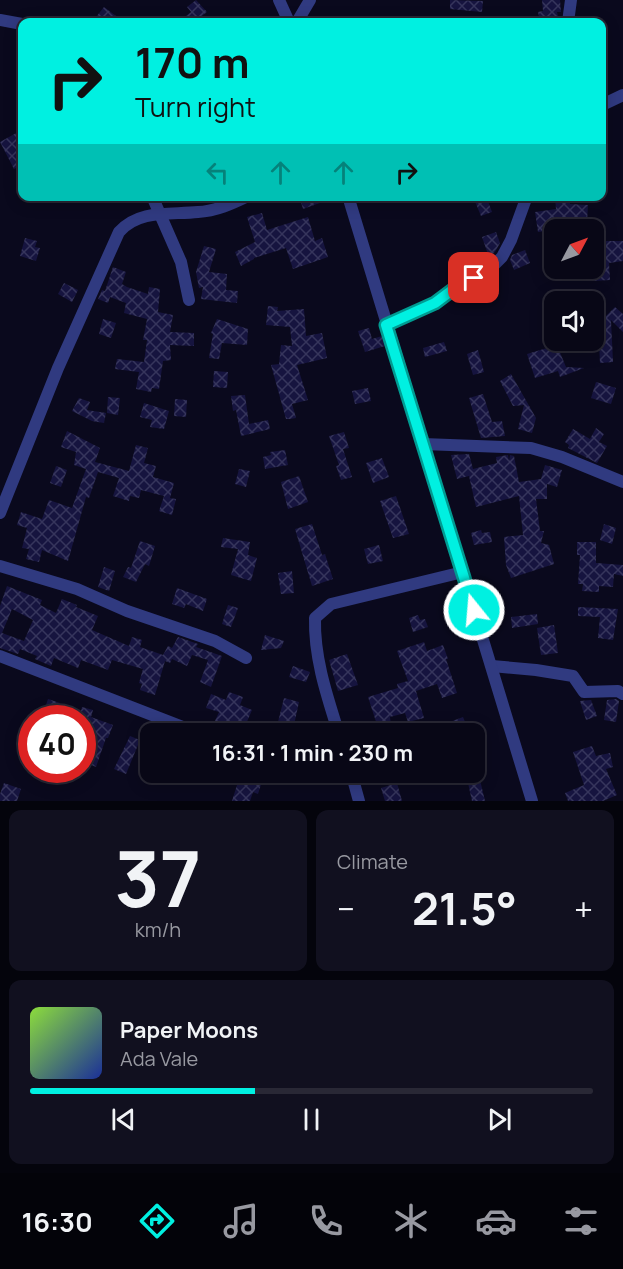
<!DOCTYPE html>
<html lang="en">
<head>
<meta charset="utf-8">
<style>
	:root { --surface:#080716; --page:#11101f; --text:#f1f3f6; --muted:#9899a1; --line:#292835; --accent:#00f0e1 }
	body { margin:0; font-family:Manrope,sans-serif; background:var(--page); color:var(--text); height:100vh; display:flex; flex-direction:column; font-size:22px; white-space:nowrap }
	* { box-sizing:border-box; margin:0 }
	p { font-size:20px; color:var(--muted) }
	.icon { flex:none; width:33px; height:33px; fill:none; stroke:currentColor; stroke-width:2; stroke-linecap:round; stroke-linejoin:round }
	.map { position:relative; height:801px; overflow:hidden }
	.side { display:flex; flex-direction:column; gap:9px; padding:9px; background:#04040c; flex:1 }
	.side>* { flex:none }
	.banner { position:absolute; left:18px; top:18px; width:588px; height:183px; border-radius:12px; box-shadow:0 3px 15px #0003,0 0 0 2px var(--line); background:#00f0e1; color:#111; overflow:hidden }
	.needle { width:39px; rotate:49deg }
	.fabs { position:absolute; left:544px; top:219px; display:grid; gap:12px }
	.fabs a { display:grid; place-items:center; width:60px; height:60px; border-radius:12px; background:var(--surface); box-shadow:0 3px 15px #0003,0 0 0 2px var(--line); font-size:30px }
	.speed { position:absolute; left:18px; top:705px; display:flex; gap:12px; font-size:30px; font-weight:700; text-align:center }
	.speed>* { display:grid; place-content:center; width:78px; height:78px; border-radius:50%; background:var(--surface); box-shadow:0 3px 15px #0003,0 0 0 2px var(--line); line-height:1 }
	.speed .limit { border:9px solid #d22; background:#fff; color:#111 }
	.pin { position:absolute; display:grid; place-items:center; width:51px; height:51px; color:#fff; margin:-26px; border-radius:12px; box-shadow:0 3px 9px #0006 }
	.me { position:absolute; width:66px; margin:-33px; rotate:343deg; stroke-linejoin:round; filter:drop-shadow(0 0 4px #0008) }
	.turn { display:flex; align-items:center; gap:21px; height:126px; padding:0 18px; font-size:27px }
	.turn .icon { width:78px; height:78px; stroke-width:2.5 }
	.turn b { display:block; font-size:42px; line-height:51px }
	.lanes { display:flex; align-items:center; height:57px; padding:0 18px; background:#0003; justify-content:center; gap:30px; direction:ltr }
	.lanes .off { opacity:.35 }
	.big { font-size:45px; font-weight:700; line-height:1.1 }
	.side .tile { flex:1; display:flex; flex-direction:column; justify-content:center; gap:9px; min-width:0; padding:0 21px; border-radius:12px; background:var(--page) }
	.side .dial { align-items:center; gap:0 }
	.dial b { font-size:78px; line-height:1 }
	.song { display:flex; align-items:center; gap:18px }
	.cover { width:72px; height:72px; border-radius:9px; background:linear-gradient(135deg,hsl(90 70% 55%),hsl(230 70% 35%)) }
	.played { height:6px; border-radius:3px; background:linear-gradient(90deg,var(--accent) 40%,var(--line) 40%) }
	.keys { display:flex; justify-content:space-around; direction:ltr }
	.heat { display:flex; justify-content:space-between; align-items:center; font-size:33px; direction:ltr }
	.side .tiles { flex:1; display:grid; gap:9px; grid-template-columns:1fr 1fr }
	.tile:last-child { grid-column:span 2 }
	.trip { position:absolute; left:140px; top:723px; width:345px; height:60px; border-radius:12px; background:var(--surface); box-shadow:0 3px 15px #0003,0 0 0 2px var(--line); font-weight:700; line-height:60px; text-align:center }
	.menu { display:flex; height:96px; justify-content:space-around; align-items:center; background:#030309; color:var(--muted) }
	.menu .icon { width:42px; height:42px }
	.menu .current { color:var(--accent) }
	.menu b { font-size:27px; color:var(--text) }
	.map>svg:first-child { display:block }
	.building { fill:url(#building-cross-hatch); fill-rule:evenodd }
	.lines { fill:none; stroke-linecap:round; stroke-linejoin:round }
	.minor { stroke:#303a80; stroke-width:12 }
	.tertiary { stroke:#303a80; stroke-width:12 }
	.route-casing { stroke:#009c92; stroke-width:15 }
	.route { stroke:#00f0e1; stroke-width:10 }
</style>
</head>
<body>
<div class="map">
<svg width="623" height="801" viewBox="0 0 623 801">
	<defs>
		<pattern id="building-cross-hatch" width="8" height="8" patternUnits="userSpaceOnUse" patternTransform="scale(1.5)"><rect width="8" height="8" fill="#16143f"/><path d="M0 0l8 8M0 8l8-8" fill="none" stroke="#36355c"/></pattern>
	</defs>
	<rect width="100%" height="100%" fill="#0a091d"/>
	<g class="building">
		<path d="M196,0L207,12L194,22H178L191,12L187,7Z"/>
		<path d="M450,0L483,1L482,12L450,9Z"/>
		<path d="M542,0H560L561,12H557L559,21L540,22L538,12L543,11Z"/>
		<path d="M104,7L124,22H92Z"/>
		<path d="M18,132L22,140V165L14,169L0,142Z"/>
		<path d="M299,196H334V198L303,209Z"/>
		<path d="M480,196H486L492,212L481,216L474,199Z"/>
		<path d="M570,197V204L588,205L587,223H574L575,227L538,232L535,212L556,209L555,198Z"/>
		<path d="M262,213L267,230L308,217L315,241L322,238L328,257L293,269L286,248L254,258V259L241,266L235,252L255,242L247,217Z"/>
		<path d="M496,232L500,243L495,252L489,257L482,237Z"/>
		<path d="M25,238L37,241L35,247L40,248L36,261L20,256Z"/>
		<path d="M598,241H623V261L609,263L610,280L592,281L591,268H594V259H598Z"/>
		<path d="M204,246L216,249L209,272L227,274L226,290L238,291L237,303L201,299L203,287L199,288L196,272Z"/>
		<path d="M525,250L530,263L514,270L510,260L512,255Z"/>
		<path d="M113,267L126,272L122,284L127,287L148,294L149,287L160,289L158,312L173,315L170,332L194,333V346L170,345L171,360L163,361L159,389L152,388L151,392L136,389L139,372L115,369L117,359L144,362L147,340H143L147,319L124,313L126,303L110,297L108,303L98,299L102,290L105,291Z"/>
		<path d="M493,279L499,294L488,299L482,283Z"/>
		<path d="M64,283L78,290L72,302L58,294Z"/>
		<path d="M268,306L278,307L277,311L304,309L306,336L322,333L327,358L297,365L308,400L292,404L296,418L290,419H286L271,365L279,364L281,345L292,346L290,327L266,325Z"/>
		<path d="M615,307L623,314V332L611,320L613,362L600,363L598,324Z"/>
		<path d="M103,319L116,323L111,338L99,334Z"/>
		<path d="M217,319L248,329L247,345L222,343L219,359L209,358L213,334L211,333Z"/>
		<path d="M369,328L372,339L382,336L385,346L365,352L358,331Z"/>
		<path d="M444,342L447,351L425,357L423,348Z"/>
		<path d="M557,345L566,367L584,368L560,377L558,371L535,378L527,354Z"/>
		<path d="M478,350L484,372L473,375L467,354Z"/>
		<path d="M214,371L228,372L227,388L213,387Z"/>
		<path d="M511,374L536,418L532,433L518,429L524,405L513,406L500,381Z"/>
		<path d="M596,382L616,388L611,404L591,398Z"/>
		<path d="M368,388L371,401L355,404L352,391Z"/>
		<path d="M483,394L492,422L502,421L505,436L481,438L469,398Z"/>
		<path d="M245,395L249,424L268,420L270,429L241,436L236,410L233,411L231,396Z"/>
		<path d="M108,397L120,398L118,415L107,413Z"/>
		<path d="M79,398L90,402L87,410L106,413L104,423L92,421L72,411Z"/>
		<path d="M175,399L187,400L186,417L174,416Z"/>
		<path d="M144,403L169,411L164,429L150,427L152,420L140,417Z"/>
		<path d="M596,428L604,434L599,442L607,446L597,463L568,448L569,445L565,442L573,429L590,439Z"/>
		<path d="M67,431L100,448L95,462L129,471L136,445L148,448L144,463L156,466L153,477L174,483L170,498L176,499L172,515L159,511L164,496L141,490L139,498L130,496L129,501L113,496L119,478L98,472L89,498L86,497L68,561L42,550L39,562L26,559L29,549L22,548L27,528L17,525L21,512L42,519L49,500L72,508L86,469L74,465L76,452L61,447Z"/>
		<path d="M344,432L349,448L343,449L352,477L341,480L336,466L339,465L329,436Z"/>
		<path d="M285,450L288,465L265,469L263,457L271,455L270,452Z"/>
		<path d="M469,454L473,469L497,463L496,457L508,455L509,461L510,455L514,456L519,482L541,479L545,465L562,470L557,487L547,484V499H536L540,531H544L541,543L549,545L554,564L511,578L506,565L504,537L523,535L519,496L476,507L469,476L457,479L451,455Z"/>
		<path d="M382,458L389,477L373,483L366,463Z"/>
		<path d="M56,466L67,470L61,487L50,483Z"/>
		<path d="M239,469L250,471L246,487L235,484Z"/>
		<path d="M299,476L308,502L288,509L281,482Z"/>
		<path d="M396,496L409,534L393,538L380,501Z"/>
		<path d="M312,524L322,555L325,554L333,579L312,586L295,529Z"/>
		<path d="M604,524L616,528L612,544L600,540Z"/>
		<path d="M481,530L482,533L490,532L492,542L474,545L471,533Z"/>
		<path d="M223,538L250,542L248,555L257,558L251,581L231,575L238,549L221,547Z"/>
		<path d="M140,541L155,546L149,566L145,564L136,582L123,577L128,567L131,568Z"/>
		<path d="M577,542H596V563L623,565V576L614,574L613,587L599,586V592L582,591L583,584H578L580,555H577Z"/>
		<path d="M379,545L383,561L368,564L364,549Z"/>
		<path d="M104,567L115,571L109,591L98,587Z"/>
		<path d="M292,571L294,593L281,594L278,573Z"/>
		<path d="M7,586L42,600L40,605L56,613L62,599L77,605L76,607L98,616L92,630L129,646L132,637L142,640L140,647L163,655L168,646L172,648L178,637L198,644L196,647L222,656L211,687L200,682L208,660L192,655L187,666L172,659L170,663L165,661L155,695L140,690L142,684L139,683L143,669L112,660L108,670L81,660L78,668L54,658L51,666L35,659L37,656L20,649L18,654L0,648V606ZM12,609L33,620L24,641L2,633Z"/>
		<path d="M177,588L207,599L203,611L186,604L184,608L172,604Z"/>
		<path d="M228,605L238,608L231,627L222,624Z"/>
		<path d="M578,607L618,609L613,640L598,638L600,617L578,616Z"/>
		<path d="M537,614L538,624L512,628L511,617Z"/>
		<path d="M418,615L420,620L425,619L428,627L413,632L409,618Z"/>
		<path d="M554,625L558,653L541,655L537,628Z"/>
		<path d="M265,635L284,641L281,648L261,650Z"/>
		<path d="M424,642L427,651L443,645L448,659H446L457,693L442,698L437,684L416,691L424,718L408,722L405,713L390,717L392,734H380L368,697L398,688L397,684L408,681L397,651Z"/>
		<path d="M347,654L358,685L338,691L329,660Z"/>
		<path d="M293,666L310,672L306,682L289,677Z"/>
		<path d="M229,692L243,697L240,705L252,710L243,731L215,721L219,712L206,708L211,694L226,700Z"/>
		<path d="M284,698L299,702L292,734H272L274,721L278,722Z"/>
		<path d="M48,699L60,703L55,718L43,714Z"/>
		<path d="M616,699L619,701L616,722L604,720L607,700Z"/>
		<path d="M591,700L597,716L586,720L580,701Z"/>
		<path d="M82,707L93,710L91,717L113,725L108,738H106L96,767L86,763L95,734L91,732L93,726L90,725L87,740H82V718H79Z"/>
		<path d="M463,717L470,734H414L413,732L441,723L442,725Z"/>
		<path d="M130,736L140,740L126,774L114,769Z"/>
		<path d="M592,746L596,756L610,753L613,767L606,769L617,795L603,801H568L565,793L584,785L573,752Z"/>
		<path d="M241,772H265L258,794L253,792L250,801H232Z"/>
		<path d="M480,780L485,801H472L468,783Z"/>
		<path d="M4,783L21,789L17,801H0V794Z"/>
		<path d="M397,783L402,801H385L381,788Z"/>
	</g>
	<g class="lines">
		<g class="minor">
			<path d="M0,20L22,24"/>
			<path d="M297,22L310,0"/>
			<path d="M568,22L571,0"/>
			<path d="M602,105L623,95"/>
			<path d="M152,196L181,262L189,300"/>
			<path d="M386,325L435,303L459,285L489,270L502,257L511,240L527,196"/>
			<path d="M423,444L531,448L562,457L623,482"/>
			<path d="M0,513L58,368L119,232C139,209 171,215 198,212C216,211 232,204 248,196"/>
			<path d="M0,566L77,589L127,611L215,641L246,658"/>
			<path d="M0,656L201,734"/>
			<path d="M492,666L536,670L573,676L584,692L618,691L623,694"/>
			<path d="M339,734C327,696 314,658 315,618L331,604L463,572"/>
			<path d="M351,772L359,801"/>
		</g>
		<g class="tertiary">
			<path d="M279,0L289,22"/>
			<path d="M348,196L532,801"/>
		</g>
	</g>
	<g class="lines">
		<defs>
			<path id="route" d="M474,278L459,285L435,303L386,325L474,610"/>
		</defs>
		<use href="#route" class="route-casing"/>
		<use href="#route" class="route"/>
	</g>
</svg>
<div class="fabs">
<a><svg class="needle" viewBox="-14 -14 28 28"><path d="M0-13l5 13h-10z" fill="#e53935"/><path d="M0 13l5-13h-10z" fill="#9899a1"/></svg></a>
<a><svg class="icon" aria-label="sound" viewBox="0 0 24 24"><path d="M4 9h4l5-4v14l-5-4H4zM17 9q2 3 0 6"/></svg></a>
</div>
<div class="speed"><div class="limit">40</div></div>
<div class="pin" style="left:474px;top:278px;background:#d93025"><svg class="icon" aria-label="arrive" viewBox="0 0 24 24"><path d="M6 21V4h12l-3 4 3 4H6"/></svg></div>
<svg class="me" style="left:474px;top:610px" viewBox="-20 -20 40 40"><circle r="17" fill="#00f0e1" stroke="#fff" stroke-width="3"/><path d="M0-11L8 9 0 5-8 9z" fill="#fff"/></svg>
<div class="trip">16:31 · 1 min · 230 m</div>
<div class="banner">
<div class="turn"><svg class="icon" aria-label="right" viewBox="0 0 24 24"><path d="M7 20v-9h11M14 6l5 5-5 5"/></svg><div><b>170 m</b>Turn right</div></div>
<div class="lanes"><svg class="icon off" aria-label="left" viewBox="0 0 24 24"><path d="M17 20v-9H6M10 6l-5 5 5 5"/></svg><svg class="icon off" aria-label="ahead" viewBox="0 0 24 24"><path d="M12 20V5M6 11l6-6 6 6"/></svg><svg class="icon off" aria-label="ahead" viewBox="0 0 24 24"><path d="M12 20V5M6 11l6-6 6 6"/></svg><svg class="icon" aria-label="right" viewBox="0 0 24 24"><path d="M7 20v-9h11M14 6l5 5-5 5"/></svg></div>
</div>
</div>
<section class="side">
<div class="tiles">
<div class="tile dial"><b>37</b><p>km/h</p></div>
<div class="tile"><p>Climate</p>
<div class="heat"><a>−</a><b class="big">21.5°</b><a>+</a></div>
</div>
<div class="tile">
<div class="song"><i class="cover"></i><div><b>Paper Moons</b><p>Ada Vale</p></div></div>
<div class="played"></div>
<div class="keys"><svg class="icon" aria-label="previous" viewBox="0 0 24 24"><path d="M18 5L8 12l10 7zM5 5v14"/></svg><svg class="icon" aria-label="pause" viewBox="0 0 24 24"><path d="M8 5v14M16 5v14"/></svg><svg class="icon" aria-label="next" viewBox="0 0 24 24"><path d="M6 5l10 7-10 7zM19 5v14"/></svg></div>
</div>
</div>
</section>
<nav class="menu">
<b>16:30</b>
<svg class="icon current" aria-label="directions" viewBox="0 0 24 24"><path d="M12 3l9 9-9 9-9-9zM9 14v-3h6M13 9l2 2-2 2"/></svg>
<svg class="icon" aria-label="music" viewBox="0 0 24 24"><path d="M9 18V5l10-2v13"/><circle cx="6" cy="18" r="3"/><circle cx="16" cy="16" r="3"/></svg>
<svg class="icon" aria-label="phone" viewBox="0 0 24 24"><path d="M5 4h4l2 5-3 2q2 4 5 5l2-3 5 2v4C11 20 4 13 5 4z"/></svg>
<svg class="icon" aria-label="climate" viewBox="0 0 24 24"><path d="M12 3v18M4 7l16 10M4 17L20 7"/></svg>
<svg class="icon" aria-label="car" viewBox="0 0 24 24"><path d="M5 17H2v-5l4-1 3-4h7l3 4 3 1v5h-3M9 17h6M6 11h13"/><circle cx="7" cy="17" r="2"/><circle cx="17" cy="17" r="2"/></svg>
<svg class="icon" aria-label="filters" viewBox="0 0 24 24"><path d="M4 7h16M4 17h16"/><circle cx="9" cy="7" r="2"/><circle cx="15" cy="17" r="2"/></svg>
</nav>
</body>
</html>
